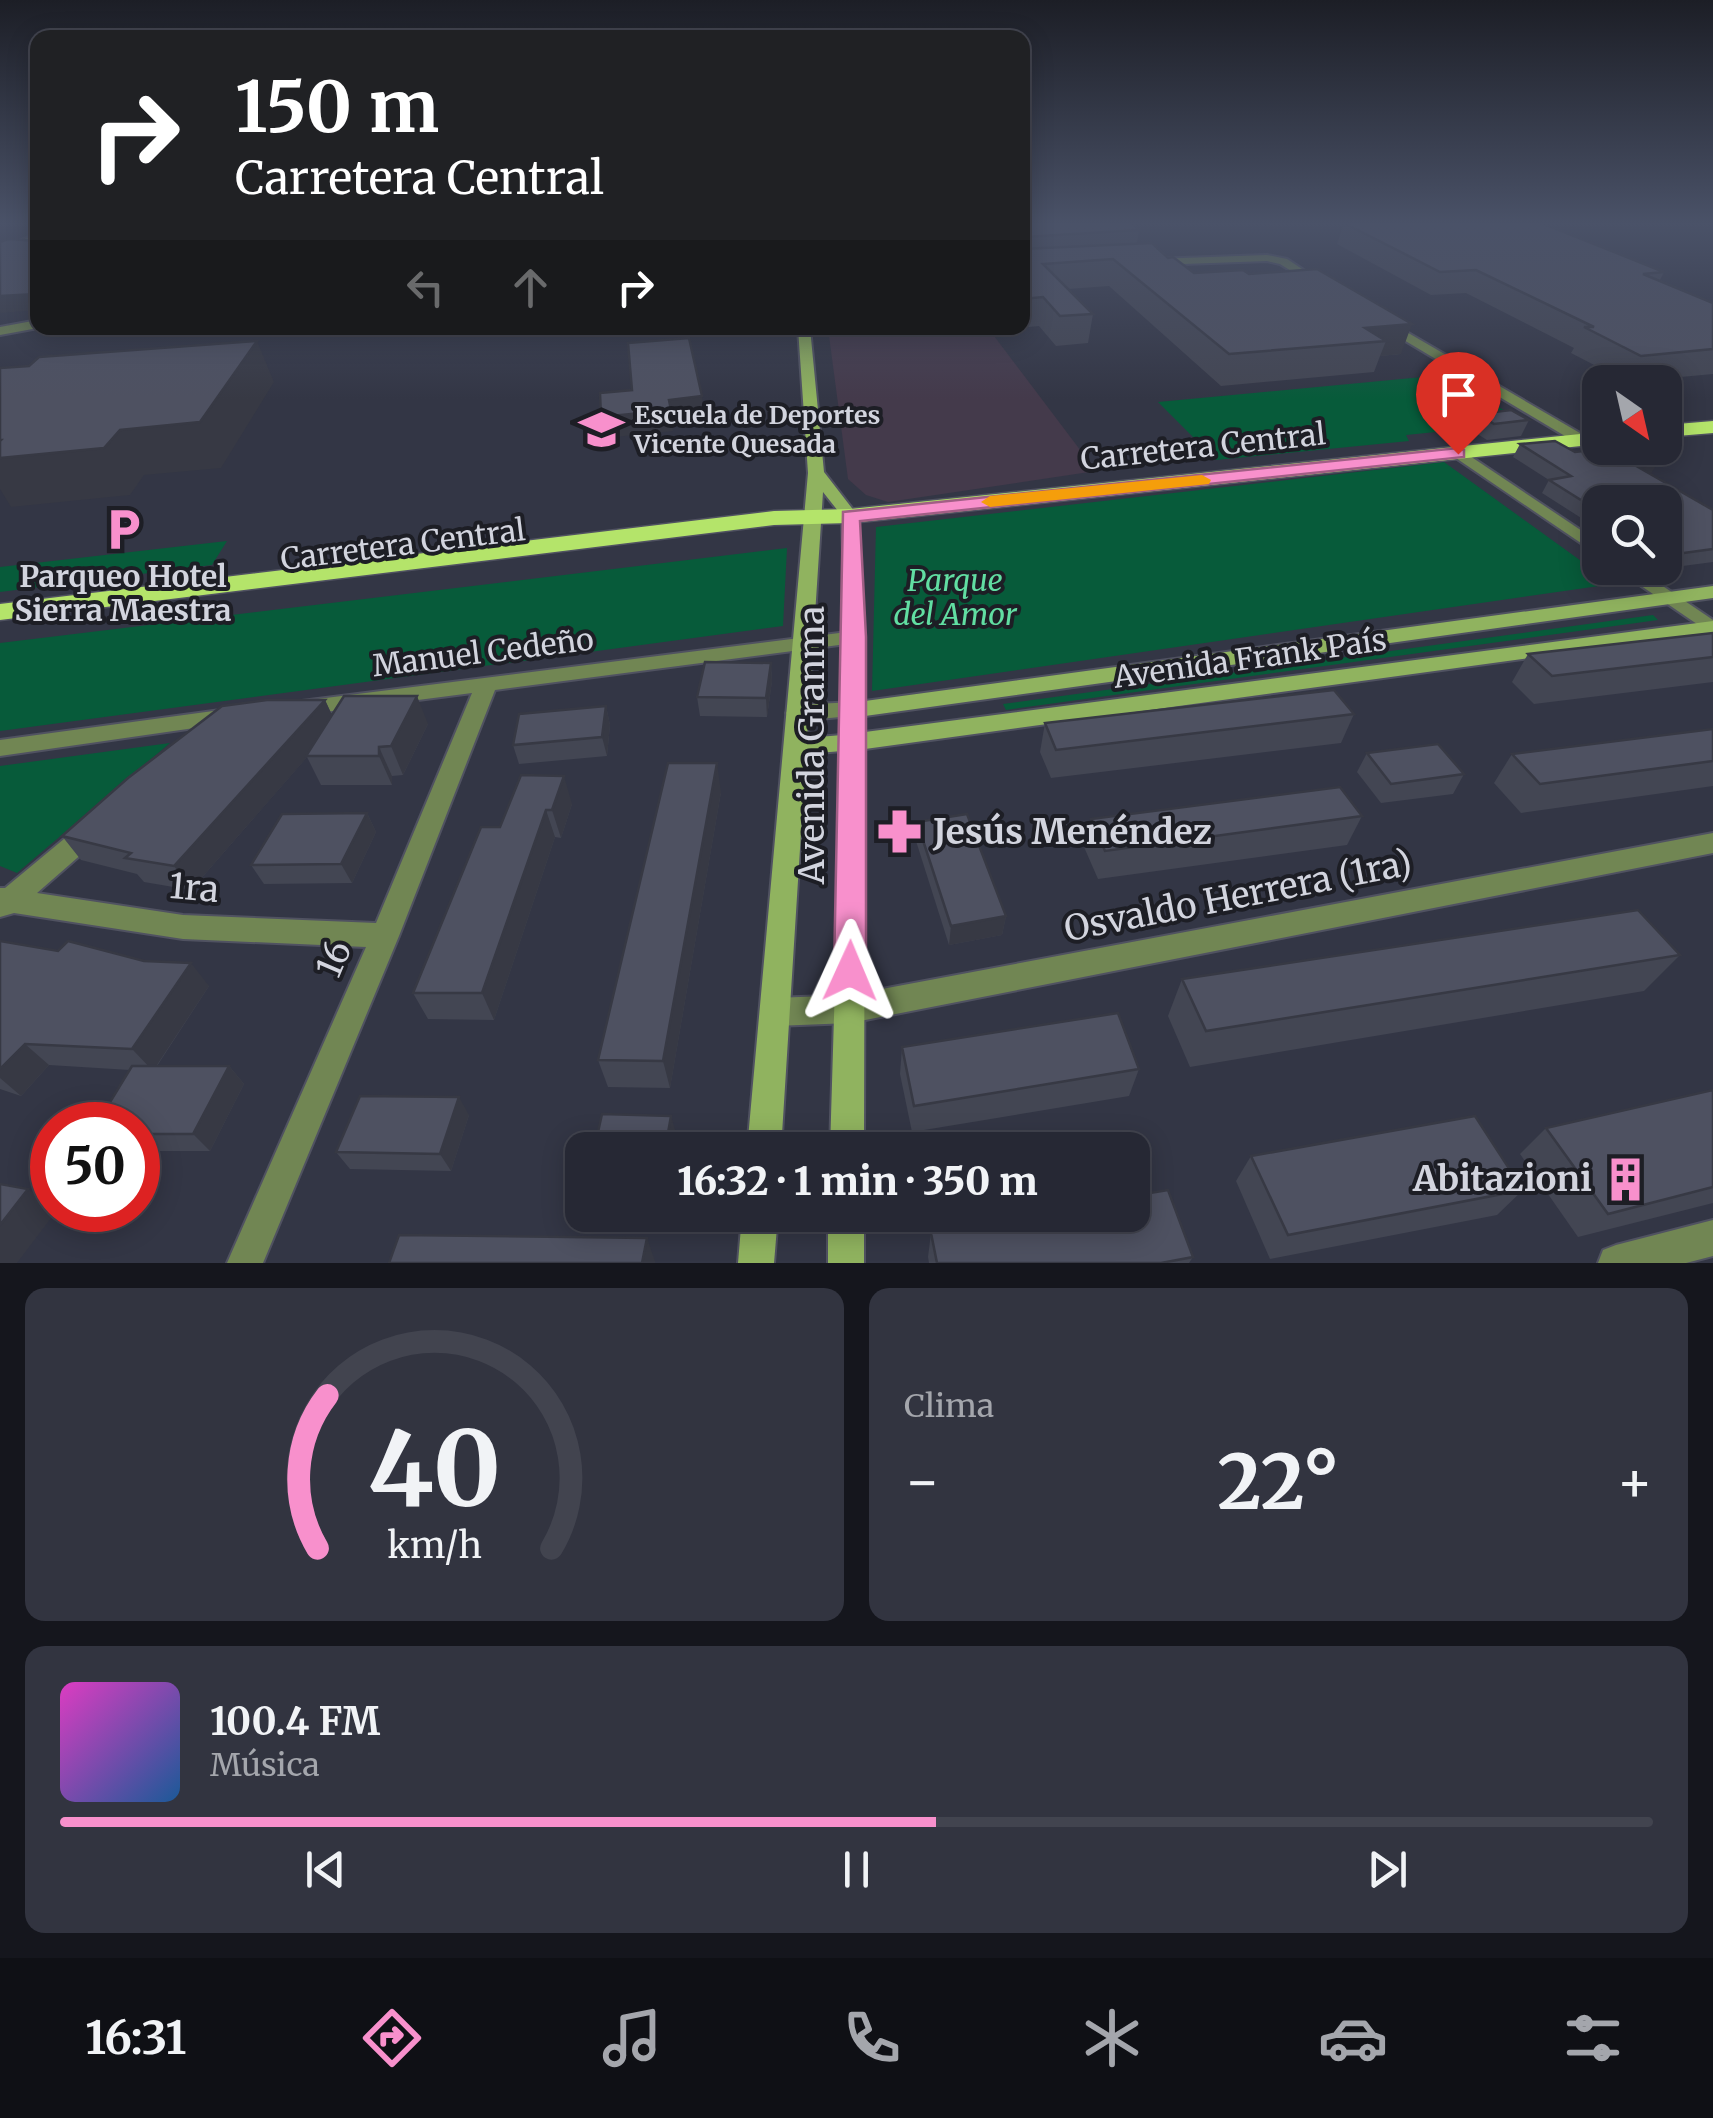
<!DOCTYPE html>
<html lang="es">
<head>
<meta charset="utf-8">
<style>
	:root { --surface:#262834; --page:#323440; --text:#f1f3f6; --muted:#a4a6ac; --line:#42444f; --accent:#f890cc }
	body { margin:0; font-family:Merriweather,serif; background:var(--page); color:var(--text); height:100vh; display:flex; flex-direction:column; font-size:38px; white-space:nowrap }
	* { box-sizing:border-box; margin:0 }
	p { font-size:32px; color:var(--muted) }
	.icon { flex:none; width:55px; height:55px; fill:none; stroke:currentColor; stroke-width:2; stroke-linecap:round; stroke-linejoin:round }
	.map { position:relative; height:1263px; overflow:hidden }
	.sheet { display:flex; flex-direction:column; gap:25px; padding:25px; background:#15161d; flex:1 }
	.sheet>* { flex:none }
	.guide { position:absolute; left:30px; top:30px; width:1000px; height:305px; border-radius:20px; box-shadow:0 5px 25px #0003,0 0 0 2px var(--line); background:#202124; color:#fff; overflow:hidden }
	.needle { width:65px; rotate:146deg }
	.tools { position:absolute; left:1582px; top:365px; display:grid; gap:20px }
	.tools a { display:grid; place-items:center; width:100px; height:100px; border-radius:20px; background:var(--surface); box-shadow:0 5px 25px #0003,0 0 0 2px var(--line); font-size:50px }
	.speed { position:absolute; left:30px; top:1102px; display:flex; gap:20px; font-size:50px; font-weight:700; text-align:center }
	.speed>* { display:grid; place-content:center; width:130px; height:130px; border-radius:50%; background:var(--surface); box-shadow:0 5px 25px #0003,0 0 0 2px var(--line); line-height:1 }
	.speed .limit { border:15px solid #d22; background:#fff; color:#111 }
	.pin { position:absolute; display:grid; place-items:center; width:85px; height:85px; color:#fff; margin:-102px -42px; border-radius:50% 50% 50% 0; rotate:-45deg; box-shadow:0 0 10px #0007 }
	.pin .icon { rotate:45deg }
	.me { position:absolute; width:110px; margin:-55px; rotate:1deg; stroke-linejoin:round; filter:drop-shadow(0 0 8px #0008) }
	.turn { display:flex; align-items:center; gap:35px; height:210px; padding:0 40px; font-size:45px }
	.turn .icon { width:130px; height:130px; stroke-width:2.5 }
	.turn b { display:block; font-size:70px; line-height:85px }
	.lanes { display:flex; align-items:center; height:95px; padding:0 40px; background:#0003; justify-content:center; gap:50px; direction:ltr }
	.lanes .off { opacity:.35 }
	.big { font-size:75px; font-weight:800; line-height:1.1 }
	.sheet .tile { flex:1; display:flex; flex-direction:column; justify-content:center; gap:15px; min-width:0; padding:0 35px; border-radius:20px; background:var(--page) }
	.sheet .dial { align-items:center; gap:0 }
	.dial svg { height:260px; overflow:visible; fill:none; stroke:var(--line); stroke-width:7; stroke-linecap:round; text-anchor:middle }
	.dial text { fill:var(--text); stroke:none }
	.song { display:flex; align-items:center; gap:30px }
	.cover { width:120px; height:120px; border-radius:15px; background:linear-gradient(135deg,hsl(310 70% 55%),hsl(210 70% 35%)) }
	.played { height:10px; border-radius:5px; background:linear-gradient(90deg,var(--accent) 55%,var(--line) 55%) }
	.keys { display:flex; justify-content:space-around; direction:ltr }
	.heat { display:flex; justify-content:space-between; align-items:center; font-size:55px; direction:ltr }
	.sheet .tiles { flex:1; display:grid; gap:25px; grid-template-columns:1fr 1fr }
	.tile:last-child { grid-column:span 2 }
	.trip { position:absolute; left:565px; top:1132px; width:585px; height:100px; border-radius:20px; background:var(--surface); box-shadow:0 5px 25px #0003,0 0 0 2px var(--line); font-weight:800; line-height:100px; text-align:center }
	.dock { display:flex; height:160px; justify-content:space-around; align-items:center; background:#0f1015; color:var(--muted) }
	.dock .icon { width:70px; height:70px }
	.dock .current { color:var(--accent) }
	.dock b { font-size:45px; color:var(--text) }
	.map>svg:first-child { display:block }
	.industrial { fill:#443a4b }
	.green { fill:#075b3a }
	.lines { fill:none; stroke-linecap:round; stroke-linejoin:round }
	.minor-casing { stroke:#505261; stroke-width:4 }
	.tertiary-casing { stroke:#505261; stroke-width:4 }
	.secondary-casing { stroke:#505261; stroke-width:4 }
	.trunk-casing { stroke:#505261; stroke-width:3 }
	.minor { fill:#718653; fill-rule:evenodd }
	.tertiary { fill:#718653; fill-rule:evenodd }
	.secondary { fill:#90b35f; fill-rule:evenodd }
	.trunk { fill:#b4e46a; fill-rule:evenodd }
	.wall { fill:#434653 }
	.shaded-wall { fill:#373944 }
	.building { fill:#4e5161; stroke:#373944; stroke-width:2.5 }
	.route { fill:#f890cc; stroke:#a15e85; stroke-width:2.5 }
	.slow { fill:#f59e0b }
	.labels { text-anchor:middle; stroke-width:8; stroke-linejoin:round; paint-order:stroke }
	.far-poi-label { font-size:25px; font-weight:bold; fill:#d2d4de; stroke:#1d1e25; text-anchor:start }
	.street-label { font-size:30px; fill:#d2d4de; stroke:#1d1e25 }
	.poi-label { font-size:30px; font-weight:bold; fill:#d2d4de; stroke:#1d1e25 }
	.park-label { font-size:30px; font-style:italic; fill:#61dea2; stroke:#1d1e25 }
	.near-street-label { font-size:35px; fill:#d2d4de; stroke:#1d1e25 }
	.near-poi-label { font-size:35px; font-weight:bold; fill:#d2d4de; stroke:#1d1e25; text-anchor:start }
</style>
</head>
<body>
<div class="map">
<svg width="1713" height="1263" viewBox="0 0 1713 1263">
	<rect width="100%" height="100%" fill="#333645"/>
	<path class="industrial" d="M828,328H988L1096,471L888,502L866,495L848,479Z"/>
	<g class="green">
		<path d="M1433,376L1451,378L1525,423L1406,435L1409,441L1216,460L1158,402Z"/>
		<path d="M1444,462L1613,584L872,691L876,527Z"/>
		<path d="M227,541L212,565L0,592V567Z"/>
		<path d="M787,548L783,626L0,731V643Z"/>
		<path d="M1653,615L1658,620L1006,710L1003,704Z"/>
		<path d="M170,743L17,873L0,866V766Z"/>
	</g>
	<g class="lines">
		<defs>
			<g id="minor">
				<path d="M1267,255L1287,259L1323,283L1314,285L1280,264L1267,261L1154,265L1149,262L1154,259Z"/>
				<path d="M38,320V328L0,335V327Z"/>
				<path d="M1386,320L1585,436L1587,439L1585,442H1575L1382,327V321Z"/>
				<path d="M1458,448L1600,543V556L1453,456L1450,453Z"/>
				<path d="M1615,568H1636L1713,620V635Z"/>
				<path d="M855,631L865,637L862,642L495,690L399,936L263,1263H227L366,947L183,939L14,913L0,917V888H5L82,824L91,821L100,824L104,831L100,838L37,893L183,915L376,923L472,693L302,715L294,712L291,707L294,702Z"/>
				<path d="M228,709L236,712L239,717L236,722L0,756V740Z"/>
				<path d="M1713,833V853L850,1023L775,1026L764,1022L760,1012L764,1002L775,998L850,995Z"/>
				<path d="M1713,1220V1256L1686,1263H1598L1603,1250L1616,1245Z"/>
			</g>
			<g id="tertiary">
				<path d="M38,234V241L0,255V248Z"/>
				<path d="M854,702L862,705L865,710L862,715L797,721L789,718L786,713L789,708L797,705Z"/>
			</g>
			<g id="secondary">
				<path d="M798,328H810L824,472L858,516L865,701L1713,586V598L865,716V732L1713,621V633L865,749L864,1150H830L842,751L806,754L781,1150H747L808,473ZM823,492L842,516L845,637L842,735L807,738Z"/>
				<path d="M742,1215H778L774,1263H738Z"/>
				<rect x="828" y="1215" width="36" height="48"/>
			</g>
			<g id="trunk">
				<path d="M1713,421V433L1665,437V425Z"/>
				<path d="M1600,432V444L850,523L774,525L0,620V604L774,511L850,509Z"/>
			</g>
		</defs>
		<use href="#minor" class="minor-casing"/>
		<use href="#tertiary" class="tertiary-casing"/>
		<use href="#secondary" class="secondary-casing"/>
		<use href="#trunk" class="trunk-casing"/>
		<use href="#minor" class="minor"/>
		<use href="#tertiary" class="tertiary"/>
		<use href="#secondary" class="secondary"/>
		<use href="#trunk" class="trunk"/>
	</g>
	<g class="wall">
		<path d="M1022,222L1139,230L1137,243L1168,258L1194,273L1249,274L1317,269L1401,354L1380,356L1374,372L1221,386L1109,286L1068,289L1093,314L1088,343L1056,346L1039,326L1009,329L1008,328H1022Z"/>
		<path d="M1344,223L1664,272L1660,280L1713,303V374L1627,382L1571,353L1574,348L1466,293L1431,295L1337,244Z"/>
		<path d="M1478,414L1529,420L1521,436L1487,440L1471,430Z"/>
		<path d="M1520,444L1575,452L1651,474L1713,510V562L1660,569L1658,568H1665V502H1600V530L1542,493L1549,480L1513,457Z"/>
		<path d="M1713,633V682L1534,704L1512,682L1528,654Z"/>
		<path d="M771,663L772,681L767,717L700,716L697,697Z"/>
		<path d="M325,700L332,715L428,724L403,775L392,776V785H321L307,757L191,890L144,882L137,874L81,860L62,836Z"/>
		<path d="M606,706L610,725L607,756L519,764L513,745Z"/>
		<path d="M1354,714L1341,743L1051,778L1040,752L1045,723Z"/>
		<path d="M1713,729V786L1521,813L1494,783L1512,754Z"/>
		<path d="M1367,753L1464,774L1453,794L1381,803L1357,772Z"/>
		<path d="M521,775L572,804L561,838L555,837L494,1020L428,1019L413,993L500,827Z"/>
		<path d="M721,792L670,1088L608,1087L598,1060Z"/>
		<path d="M367,813L376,832L352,883L264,884L251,865Z"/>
		<path d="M1362,816L1347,845L1098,879L1084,847L1091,819Z"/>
		<path d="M917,822L1006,916L1002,935L949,945L916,841Z"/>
		<path d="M0,941L209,986L157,1066H229L244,1084L210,1151H138V1125L130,1070L49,1065L21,1096L0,1089Z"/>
		<path d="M1680,955L1644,991L1190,1067L1168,1016L1182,979Z"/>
		<path d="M902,1047L1139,1069L1129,1096L912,1132L900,1074Z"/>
		<path d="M1713,1090V1203L1578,1237L1520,1154L1546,1128Z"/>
		<path d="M469,1115L451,1171L350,1169L336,1152Z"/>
		<path d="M1251,1156L1523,1190L1497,1215L1270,1259L1236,1181Z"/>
		<path d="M589,1215H662V1218L590,1217Z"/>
		<path d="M931,1233L1193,1257L1189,1263H929L928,1257Z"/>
	</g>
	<g class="shaded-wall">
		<path d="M38,292V310L0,313V296Z"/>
		<path d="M1412,324L1401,354L1380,356L1386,341L1365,328Z"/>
		<path d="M257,341L274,382L221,468L144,475L130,495L11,507L0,489V440Z"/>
		<path d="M702,396L705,417L672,420L673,431L605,438L601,417L669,400Z"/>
		<path d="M1657,464L1649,477L1638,467Z"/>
		<path d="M771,663L772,681L767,717L766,698Z"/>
		<path d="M417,696L428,724L403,775L391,746Z"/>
		<path d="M325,700L336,724L191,890L174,866Z"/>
		<path d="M606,706L610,725L607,756L602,737Z"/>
		<path d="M379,747L392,776V785L379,756Z"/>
		<path d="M717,763L721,792L670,1088L663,1061Z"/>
		<path d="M564,776L572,804L561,838L552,810Z"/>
		<path d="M546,810L555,837L494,1020L482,993Z"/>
		<path d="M367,813L376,832L352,883L341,864Z"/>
		<path d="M1006,916L1002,935L949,945L951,926Z"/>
		<path d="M191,963L209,986L153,1071L132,1049Z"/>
		<path d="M25,1044L49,1065L21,1096L0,1078V1069Z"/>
		<path d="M229,1066L244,1084L210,1151L193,1134Z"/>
		<path d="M459,1097L469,1115L451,1171L440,1154Z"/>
		<path d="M671,1116L676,1133L673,1150H665Z"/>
		<path d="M28,1189L52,1207V1210H57L17,1263H0V1225Z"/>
		<path d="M647,1238L655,1261V1263H642Z"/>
	</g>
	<g class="building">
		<path d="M1022,222H1131L1139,230L1025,237L1022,248Z"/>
		<path d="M1360,222H1539L1664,272L1643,274L1713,303V349L1641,356L1584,327H1594L1476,270L1440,272L1344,223Z"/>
		<path d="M8,239L38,241V292L36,294L0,296V242Z"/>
		<path d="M1152,243L1168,258L1173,257L1194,273L1243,270L1249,274L1317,269L1412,324L1365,328L1386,341L1229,354L1113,259L1043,264L1093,314L1060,316L1043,297L1022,299V249Z"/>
		<path d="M689,338L702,396L669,400L671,410L601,417L600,393L632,390L628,343Z"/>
		<path d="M257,341L200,422L120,430L104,448L0,458V441L1,440H0V368L29,366L39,357Z"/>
		<path d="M1511,410L1529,420L1494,424L1478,414Z"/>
		<path d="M1555,441L1575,452L1611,448H1627L1657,464L1638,467L1713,510V549L1669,555L1665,553V502H1600V512L1549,480L1571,476L1520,444Z"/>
		<path d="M1713,633V657L1552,676L1528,654Z"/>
		<path d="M705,662L771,663L766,698L697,697Z"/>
		<path d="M1334,690L1354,714L1056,750L1045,723Z"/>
		<path d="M344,696H417L391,746L379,747V756H306Z"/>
		<path d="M267,700H325L174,866L125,858L131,853L62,836L128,778L222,706Z"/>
		<path d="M606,706L602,737L513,745L519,714Z"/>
		<path d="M1713,729V761L1540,784L1512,754Z"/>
		<path d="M1438,744L1464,774L1391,784L1367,753Z"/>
		<path d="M668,763H717L663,1061L598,1060Z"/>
		<path d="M521,775L564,776L552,810H546L482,993H413L481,827H500Z"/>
		<path d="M1340,787L1362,816L1105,851L1091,819Z"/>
		<path d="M367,813L341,864L251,865L282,814Z"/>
		<path d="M967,814L1006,916L951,926L917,822Z"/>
		<path d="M1638,910L1680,955L1206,1031L1182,979Z"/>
		<path d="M0,941L58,951L68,941L144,961L191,963L132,1049L25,1044L0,1069Z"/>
		<path d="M1118,1013L1139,1069L914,1106L902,1047Z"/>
		<path d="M132,1066H229L193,1134H138V1125H96Z"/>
		<path d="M1713,1090V1187L1608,1214L1546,1128Z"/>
		<path d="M360,1096L459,1097L440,1154L336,1152Z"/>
		<path d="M602,1114L671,1116L665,1150H594Z"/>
		<path d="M1475,1116L1523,1190L1288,1235L1251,1156Z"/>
		<path d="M0,1184L28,1189L0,1225Z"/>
		<path d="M1168,1190L1193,1257L1161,1263H937L931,1233L1031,1215H1132V1196Z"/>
		<path d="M399,1235L647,1238L642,1263H389Z"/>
	</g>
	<linearGradient id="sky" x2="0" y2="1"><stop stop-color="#1c1e26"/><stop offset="0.56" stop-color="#4a5268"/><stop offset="1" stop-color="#4a5268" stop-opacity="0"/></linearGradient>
	<rect width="1713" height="399" fill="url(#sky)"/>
	<path class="route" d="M1458,448L1464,450V457L860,521L866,637V971L862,982L850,986L838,982L834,971L843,512Z"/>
	<path class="slow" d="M1202,475L1211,480L1209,484L990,507L981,502L990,496Z"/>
	<defs>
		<symbol id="school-bare" viewBox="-9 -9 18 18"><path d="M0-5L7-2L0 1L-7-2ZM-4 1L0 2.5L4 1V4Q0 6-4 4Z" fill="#f890cc" stroke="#1d1e25" stroke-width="2.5" paint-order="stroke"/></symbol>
		<symbol id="parking-bare" viewBox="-9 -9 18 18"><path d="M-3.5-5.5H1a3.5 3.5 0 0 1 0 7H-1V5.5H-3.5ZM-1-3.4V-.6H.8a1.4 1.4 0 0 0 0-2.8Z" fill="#f890cc" stroke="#1d1e25" stroke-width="2.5" paint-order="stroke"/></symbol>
		<symbol id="pharmacy-bare" viewBox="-9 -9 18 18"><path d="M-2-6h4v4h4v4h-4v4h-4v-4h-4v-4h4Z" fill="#f890cc" stroke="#1d1e25" stroke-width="2.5" paint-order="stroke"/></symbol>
		<symbol id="building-bare" viewBox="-9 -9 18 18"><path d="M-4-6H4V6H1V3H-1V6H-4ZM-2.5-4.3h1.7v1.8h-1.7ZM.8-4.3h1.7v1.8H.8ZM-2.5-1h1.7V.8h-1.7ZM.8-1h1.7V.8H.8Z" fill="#f890cc" stroke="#1d1e25" stroke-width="2.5" paint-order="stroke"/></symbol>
	</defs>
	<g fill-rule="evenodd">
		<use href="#school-bare" x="570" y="398" width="63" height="63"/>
		<use href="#parking-bare" x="92" y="498" width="63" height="63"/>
		<use href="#pharmacy-bare" x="868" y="800" width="63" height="63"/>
		<use href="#building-bare" x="1594" y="1148" width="63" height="63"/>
	</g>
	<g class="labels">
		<g class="far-poi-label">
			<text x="634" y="424">Escuela de Deportes<tspan x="634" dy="29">Vicente Quesada</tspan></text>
		</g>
		<g class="street-label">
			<text transform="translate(1203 447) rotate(-6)" y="10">Carretera Central</text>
			<text transform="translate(403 545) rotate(-7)" y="10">Carretera Central</text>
			<text transform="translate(483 653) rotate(-7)" y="10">Manuel Cedeño</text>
			<text transform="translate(1250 659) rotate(-8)" y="10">Avenida Frank País</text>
		</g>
		<g class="poi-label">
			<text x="123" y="587">Parqueo Hotel<tspan x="123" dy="34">Sierra Maestra</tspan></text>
		</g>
		<g class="park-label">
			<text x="955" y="591">Parque<tspan x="955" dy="34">del Amor</tspan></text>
		</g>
		<g class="near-street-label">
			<text transform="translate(812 745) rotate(-90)" y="12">Avenida Granma</text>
			<text transform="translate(194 888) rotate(5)" y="12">1ra</text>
			<text transform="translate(1238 896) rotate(-11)" y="12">Osvaldo Herrera (1ra)</text>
			<text transform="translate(334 959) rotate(-67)" y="12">16</text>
		</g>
		<g class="near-poi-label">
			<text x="933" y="844">Jesús Menéndez</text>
			<text x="1592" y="1191" text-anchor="end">Abitazioni</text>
		</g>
	</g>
</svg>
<div class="tools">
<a><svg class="needle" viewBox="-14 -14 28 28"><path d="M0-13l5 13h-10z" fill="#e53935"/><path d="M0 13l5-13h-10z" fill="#a4a6ac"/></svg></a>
<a><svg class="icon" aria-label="search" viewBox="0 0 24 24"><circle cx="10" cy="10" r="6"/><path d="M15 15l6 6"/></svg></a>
</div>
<div class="speed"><div class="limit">50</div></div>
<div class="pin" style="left:1458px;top:454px;background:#d93025"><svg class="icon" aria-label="arrive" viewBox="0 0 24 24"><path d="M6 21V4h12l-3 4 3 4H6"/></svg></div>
<svg class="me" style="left:850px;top:971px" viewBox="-20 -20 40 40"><path d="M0-17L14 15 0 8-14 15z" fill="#f890cc" stroke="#fff" stroke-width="4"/></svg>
<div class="trip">16:32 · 1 min · 350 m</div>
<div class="guide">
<div class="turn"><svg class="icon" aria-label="right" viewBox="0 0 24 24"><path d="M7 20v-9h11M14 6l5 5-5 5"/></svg><div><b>150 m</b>Carretera Central</div></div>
<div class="lanes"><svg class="icon off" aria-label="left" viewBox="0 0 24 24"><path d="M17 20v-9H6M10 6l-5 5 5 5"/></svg><svg class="icon off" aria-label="ahead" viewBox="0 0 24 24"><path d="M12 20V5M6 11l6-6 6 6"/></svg><svg class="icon" aria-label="right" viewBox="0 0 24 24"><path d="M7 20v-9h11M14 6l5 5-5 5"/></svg></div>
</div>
</div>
<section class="sheet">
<div class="tiles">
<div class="tile dial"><svg viewBox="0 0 100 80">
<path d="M14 69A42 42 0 1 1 86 69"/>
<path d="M14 69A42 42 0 0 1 17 22" stroke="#f890cc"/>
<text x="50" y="56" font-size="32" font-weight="700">40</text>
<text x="50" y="72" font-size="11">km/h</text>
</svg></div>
<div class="tile"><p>Clima</p>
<div class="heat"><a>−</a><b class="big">22°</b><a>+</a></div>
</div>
<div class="tile">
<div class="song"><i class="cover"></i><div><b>100.4 FM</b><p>Música</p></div></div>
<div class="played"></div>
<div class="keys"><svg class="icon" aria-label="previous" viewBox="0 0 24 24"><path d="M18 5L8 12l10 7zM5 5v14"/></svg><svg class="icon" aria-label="pause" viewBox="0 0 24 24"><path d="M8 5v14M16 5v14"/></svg><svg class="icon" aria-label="next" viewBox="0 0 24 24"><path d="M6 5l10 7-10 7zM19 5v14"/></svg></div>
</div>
</div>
</section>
<nav class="dock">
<b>16:31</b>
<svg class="icon current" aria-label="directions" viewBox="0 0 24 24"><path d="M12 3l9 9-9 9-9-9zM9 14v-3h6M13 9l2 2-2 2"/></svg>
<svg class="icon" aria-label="music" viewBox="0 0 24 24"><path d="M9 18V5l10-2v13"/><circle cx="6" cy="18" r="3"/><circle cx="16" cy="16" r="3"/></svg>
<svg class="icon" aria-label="phone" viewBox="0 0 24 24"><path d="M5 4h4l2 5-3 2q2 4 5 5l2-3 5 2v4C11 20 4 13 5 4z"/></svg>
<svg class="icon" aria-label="climate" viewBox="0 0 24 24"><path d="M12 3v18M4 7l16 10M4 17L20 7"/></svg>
<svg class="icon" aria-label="car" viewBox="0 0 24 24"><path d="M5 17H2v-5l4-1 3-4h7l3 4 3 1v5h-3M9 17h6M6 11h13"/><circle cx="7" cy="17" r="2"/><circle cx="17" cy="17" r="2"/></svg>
<svg class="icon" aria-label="filters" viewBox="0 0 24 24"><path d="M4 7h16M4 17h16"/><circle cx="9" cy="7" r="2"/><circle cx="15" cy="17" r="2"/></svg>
</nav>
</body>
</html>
